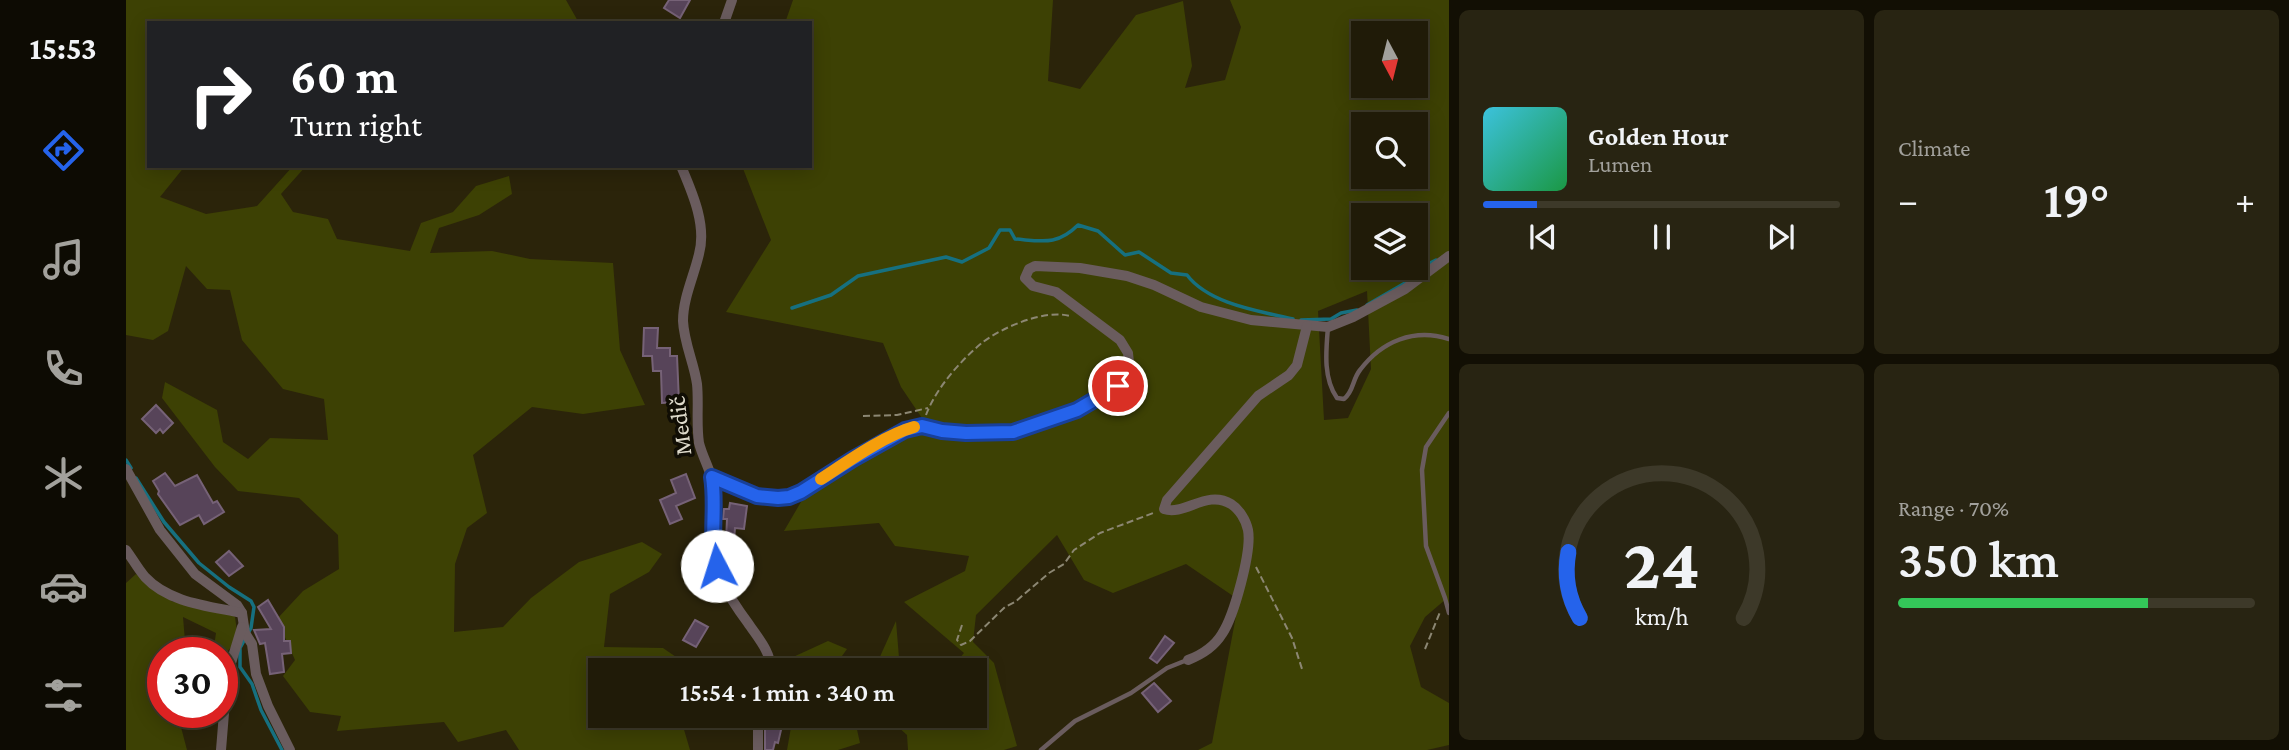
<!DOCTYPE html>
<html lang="en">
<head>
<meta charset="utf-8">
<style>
	:root { --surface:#201b08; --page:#282412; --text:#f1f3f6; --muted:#a2a19c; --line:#3d3929; --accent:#2563eb }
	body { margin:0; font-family:"Crimson Pro",serif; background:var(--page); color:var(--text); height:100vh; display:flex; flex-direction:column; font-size:26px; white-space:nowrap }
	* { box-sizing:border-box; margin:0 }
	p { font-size:23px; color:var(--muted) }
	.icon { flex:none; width:38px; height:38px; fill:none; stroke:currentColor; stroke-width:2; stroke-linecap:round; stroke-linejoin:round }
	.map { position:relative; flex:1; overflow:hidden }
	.sheet { display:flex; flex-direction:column; gap:10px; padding:10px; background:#120f04; width:840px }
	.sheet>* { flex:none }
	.hud { position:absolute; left:21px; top:21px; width:665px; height:147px; border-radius:0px; box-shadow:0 4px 18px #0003,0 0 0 2px var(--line); background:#202124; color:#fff; overflow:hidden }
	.needle { width:46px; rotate:173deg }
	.fabs { position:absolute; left:1225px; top:21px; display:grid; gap:14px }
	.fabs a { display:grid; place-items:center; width:77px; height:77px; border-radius:0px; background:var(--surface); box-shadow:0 4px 18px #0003,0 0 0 2px var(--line); font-size:35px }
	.speed { position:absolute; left:21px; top:637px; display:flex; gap:14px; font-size:35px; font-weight:700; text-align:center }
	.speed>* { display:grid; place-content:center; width:91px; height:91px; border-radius:50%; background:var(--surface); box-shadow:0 4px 18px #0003,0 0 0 2px var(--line); line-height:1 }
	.speed .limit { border:10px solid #d22; background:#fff; color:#111 }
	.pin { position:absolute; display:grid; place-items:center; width:60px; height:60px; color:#fff; margin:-30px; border:4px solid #fff; border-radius:50%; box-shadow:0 2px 7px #0007 }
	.me { position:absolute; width:77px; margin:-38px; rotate:355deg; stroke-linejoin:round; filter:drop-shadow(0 0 5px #0008) }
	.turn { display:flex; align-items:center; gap:24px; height:147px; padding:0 28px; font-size:32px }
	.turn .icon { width:91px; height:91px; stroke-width:2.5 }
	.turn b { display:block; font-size:49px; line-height:60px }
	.big { font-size:52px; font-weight:600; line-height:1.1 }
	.sheet .tile { flex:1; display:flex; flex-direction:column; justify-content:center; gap:10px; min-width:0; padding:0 24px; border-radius:10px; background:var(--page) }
	.sheet .dial { align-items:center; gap:0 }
	.dial svg { height:182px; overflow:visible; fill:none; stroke:var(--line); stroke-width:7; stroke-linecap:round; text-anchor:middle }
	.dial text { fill:var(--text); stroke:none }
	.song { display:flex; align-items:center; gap:21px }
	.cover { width:84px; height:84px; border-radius:10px; background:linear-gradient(135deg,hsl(190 70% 55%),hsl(140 70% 35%)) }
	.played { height:7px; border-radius:4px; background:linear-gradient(90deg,var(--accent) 15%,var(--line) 15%) }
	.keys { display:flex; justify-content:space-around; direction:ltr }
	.heat { display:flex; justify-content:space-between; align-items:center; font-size:38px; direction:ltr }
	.charge { height:10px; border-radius:5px; background:linear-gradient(90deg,#34c759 70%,var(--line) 0) }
	.sheet .tiles { flex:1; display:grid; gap:10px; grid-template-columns:repeat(2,1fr) }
	.trip { position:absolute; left:462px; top:658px; width:399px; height:70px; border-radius:0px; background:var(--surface); box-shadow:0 4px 18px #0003,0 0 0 2px var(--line); font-weight:600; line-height:70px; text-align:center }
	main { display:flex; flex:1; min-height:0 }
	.menu { display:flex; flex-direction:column; width:126px; justify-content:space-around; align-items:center; background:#0d0b03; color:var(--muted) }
	.menu .icon { width:49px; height:49px }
	.menu .on { color:var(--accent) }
	.menu b { font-size:32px; color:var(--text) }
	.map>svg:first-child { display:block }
	.green { fill:#3d4104; fill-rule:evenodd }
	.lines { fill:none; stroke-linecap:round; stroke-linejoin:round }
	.stream { stroke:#167080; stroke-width:3.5 }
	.building { fill:#574459; stroke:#766277; stroke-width:2 }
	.path { stroke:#8c8773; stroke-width:2; stroke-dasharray:7 3.5; stroke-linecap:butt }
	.lane { stroke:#6a5c5e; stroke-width:4.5 }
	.street { stroke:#6a5c5e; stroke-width:10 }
	.route-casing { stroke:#184099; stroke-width:18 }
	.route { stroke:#2563eb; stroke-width:12 }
	.slow { stroke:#f59e0b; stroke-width:12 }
	.labels { text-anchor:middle; stroke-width:7; stroke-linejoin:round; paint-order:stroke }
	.street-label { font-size:24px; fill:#dedacb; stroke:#100d04 }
</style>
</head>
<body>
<main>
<nav class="menu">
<b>15:53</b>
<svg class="icon on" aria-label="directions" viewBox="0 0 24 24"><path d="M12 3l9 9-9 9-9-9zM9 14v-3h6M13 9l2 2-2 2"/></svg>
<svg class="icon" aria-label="music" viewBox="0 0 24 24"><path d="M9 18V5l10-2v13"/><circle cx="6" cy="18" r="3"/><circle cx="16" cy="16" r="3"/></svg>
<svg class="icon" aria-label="phone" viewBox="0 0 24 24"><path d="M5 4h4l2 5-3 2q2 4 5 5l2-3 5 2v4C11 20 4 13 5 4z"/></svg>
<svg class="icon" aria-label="climate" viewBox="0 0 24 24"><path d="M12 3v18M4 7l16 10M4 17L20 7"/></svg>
<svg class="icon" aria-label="car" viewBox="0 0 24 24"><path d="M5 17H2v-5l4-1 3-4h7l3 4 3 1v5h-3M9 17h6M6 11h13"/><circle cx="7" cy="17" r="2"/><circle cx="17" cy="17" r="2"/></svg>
<svg class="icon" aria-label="filters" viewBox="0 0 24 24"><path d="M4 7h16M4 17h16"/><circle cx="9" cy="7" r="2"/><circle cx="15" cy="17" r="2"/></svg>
</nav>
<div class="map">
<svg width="1323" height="750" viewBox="0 0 1323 750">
	<rect width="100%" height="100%" fill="#2b240a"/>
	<g class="green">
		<path d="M0,0H440L453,23H23V166H59L34,197L80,214L131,206L167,166H180L155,194L167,212L202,219L211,239L284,251L295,223L327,212L350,186L383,176L386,194L353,215L313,228L304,253L366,251L404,259L487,263L494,350L519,405L457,414L406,407L347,455L361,513L341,528L329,564L328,632L377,627L405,598L453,562L516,542L536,554L523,572L484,594L478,647L537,648L569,670H474V716H554L564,750H393L380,730L332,742L318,722L211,731L215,716L184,712L157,676L169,660L151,619L177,591L213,569L212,535L173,498L112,491L89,467L36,398L39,382L91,410L97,442L122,459L144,438L202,440L198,399L157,389L116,340L104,290L81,289L60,266L42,331L27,340L0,335Z"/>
		<path d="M667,0H927L922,81L954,89L1010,15L1057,1L1066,66L1059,88L1099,80L1115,27L1104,0H1323V605L1320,599L1299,617L1284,646L1295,687L1323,703V745L1301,750H1072L1086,743L1113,600L1060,564L987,593L958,580L931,535L850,615L847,642L868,663L891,746L878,750H782L781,735L760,716H773L776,719L789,716H849V670H824L838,653L778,602L839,571L843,556L769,546L753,523L658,531L679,495L800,424L775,387L757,343L600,312L645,240L616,166H684V23H659ZM1237,33H1290V86H1237ZM1237,124H1290V177H1237ZM1237,215H1290V268H1237ZM1241,291L1245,369L1222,418L1198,420L1192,311Z"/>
		<path d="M10,574L47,602H85L109,617L112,639L96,658V653H87L90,633L57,617L60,653H37V712H51L61,750H0V583Z"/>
		<path d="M770,621L774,670H748Z"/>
		<path d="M702,641L721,649L706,670H663L654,663Z"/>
		<path d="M667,716H728L734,743L712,750H661Z"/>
	</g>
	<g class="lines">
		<g class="stream">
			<path d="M1241,305L1279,283L1292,269L1310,260"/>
			<path d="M666,308L705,295L732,276L820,257L836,262L863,248L874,230H884L889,239C916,241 931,246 952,225L972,231L999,255L1013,252L1045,273L1061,275C1083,304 1133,311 1167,319"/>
			<path d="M1175,320L1205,319L1215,313L1231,310"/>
			<path d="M0,460L5,468"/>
			<path d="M10,478L38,522L73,563L103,587L125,601L128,607L125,628L114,648V667L126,684L135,710L156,750"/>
		</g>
	</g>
	<g class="building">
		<path d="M543,0H564L554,18L538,8Z"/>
		<path d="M518,328H532L531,348H544V356H551L553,402L536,403L535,371H527L526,356H517Z"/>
		<path d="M30,405L47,423L37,433L34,429L30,433L16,419Z"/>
		<path d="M39,473L49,486L71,475L87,503L91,501L98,512L78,524L73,515L54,525L32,494L33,491L27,481Z"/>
		<path d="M560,474L569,498L550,506L556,519L544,524L534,500L550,493L545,480Z"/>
		<path d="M604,503L621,506L618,529L609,528L608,541L600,540L601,519H597L598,509H603Z"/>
		<path d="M103,551L117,566L103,576L90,562Z"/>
		<path d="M570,560L582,574L569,585L557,572Z"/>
		<path d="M142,600L158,627V641H164L165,653L156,654L158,672L144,674L139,643L134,644L128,630L145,629L132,607Z"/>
		<path d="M569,620L582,627L570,647L557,640Z"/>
		<path d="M1039,636L1048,643L1031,663L1024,658Z"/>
		<path d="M1028,683L1045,701L1032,712L1016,693Z"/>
		<path d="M643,716L658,717L652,743L649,742L647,750H639V729Z"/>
	</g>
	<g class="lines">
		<g class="path">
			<path d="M800,415C810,388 835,360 857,342C877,327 919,309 944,316"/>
			<path d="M737,416L771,415L802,408"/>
			<path d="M1130,567L1166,638L1177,672"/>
			<path d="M836,625L831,640L835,645L844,641L879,607L889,602L923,573L938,564L948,550L974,533L1030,512"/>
			<path d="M1299,649L1314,612"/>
		</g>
		<g class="lane">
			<path d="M1202,327C1200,351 1197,378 1211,398L1218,399C1228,391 1226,380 1234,370C1256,341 1288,328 1323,339"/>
			<path d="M1323,413L1300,447L1296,470L1300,546L1319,598L1323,613"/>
			<path d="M915,750L949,721L1005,693L1041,668L1061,660"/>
		</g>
		<g class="street">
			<path d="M598,23L606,0"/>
			<path d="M555,166C566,192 581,225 573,254C568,276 557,298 557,321C558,343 568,363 571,384C573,403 570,423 573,443C577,459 586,472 588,488C591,508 585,527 586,547C587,573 607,603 622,623C632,638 645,652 645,670"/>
			<path d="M0,469L34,530L69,574L111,605L116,613L119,633L126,644L130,674L142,706L164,750"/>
			<path d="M586,477L630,496L652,498L663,497L675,491L727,459L779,430L796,426L816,431L840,433L887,432L951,410L992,386L1004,372L1002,353L994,340L930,292L907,286L899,278L903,269L909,266L954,268L1001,276L1028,285L1075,307L1125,320L1202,327L1227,317L1279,289L1323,256"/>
			<path d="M0,550C6,558 12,569 19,577C43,603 83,606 116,613"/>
			<path d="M1062,660C1075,655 1088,647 1096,634C1108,616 1126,551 1122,530C1120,520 1113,509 1105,504C1081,489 1059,516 1038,509L1041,500L1132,396L1163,375L1171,365L1181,326"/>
			<path d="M95,750L101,676L116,627"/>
			<path d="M632,750V726L636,716"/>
		</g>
	</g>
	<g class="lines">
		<defs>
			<path id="route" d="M591,566C583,537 591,507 586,477L631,496L652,498L663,497L675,492L727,459L779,430L796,426L816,431L840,433L887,432L951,410L992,386"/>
		</defs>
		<use href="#route" class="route-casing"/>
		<use href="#route" class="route"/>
		<path class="slow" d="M695,479C721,462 759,435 788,427"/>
	</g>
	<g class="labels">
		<g class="street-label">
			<text transform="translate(554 426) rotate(-97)" y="8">Medič</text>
		</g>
	</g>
</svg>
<div class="fabs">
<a><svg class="needle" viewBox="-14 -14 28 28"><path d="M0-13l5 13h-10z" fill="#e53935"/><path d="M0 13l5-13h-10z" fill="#a2a19c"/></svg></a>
<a><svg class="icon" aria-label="search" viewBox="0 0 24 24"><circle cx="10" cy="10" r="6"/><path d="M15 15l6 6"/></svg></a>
<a><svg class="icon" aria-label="layers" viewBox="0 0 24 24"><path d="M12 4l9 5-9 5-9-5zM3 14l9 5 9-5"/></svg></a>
</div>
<div class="speed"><div class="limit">30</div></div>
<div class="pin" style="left:992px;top:386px;background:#d93025"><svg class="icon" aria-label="arrive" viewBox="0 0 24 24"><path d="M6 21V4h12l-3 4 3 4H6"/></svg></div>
<svg class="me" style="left:591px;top:566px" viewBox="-20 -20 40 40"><circle r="19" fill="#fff"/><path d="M0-13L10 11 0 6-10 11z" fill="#2563eb"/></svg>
<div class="trip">15:54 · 1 min · 340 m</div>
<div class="hud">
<div class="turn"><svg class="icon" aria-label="right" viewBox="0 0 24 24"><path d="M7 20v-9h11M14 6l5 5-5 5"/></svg><div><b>60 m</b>Turn right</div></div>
</div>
</div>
<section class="sheet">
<div class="tiles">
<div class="tile">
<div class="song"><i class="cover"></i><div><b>Golden Hour</b><p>Lumen</p></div></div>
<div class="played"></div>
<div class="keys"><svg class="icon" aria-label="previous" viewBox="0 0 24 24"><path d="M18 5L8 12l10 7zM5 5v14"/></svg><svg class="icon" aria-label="pause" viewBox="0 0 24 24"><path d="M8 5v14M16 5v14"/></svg><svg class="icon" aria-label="next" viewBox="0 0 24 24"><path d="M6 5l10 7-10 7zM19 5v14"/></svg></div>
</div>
<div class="tile"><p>Climate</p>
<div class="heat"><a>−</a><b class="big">19°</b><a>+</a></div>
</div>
<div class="tile dial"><svg viewBox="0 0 100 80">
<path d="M14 69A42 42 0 1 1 86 69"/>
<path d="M14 69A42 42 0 0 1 9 40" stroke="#2563eb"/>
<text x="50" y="56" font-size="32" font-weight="700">24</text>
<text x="50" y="72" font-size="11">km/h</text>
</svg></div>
<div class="tile"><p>Range · 70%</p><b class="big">350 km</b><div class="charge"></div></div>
</div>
</section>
</main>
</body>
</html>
